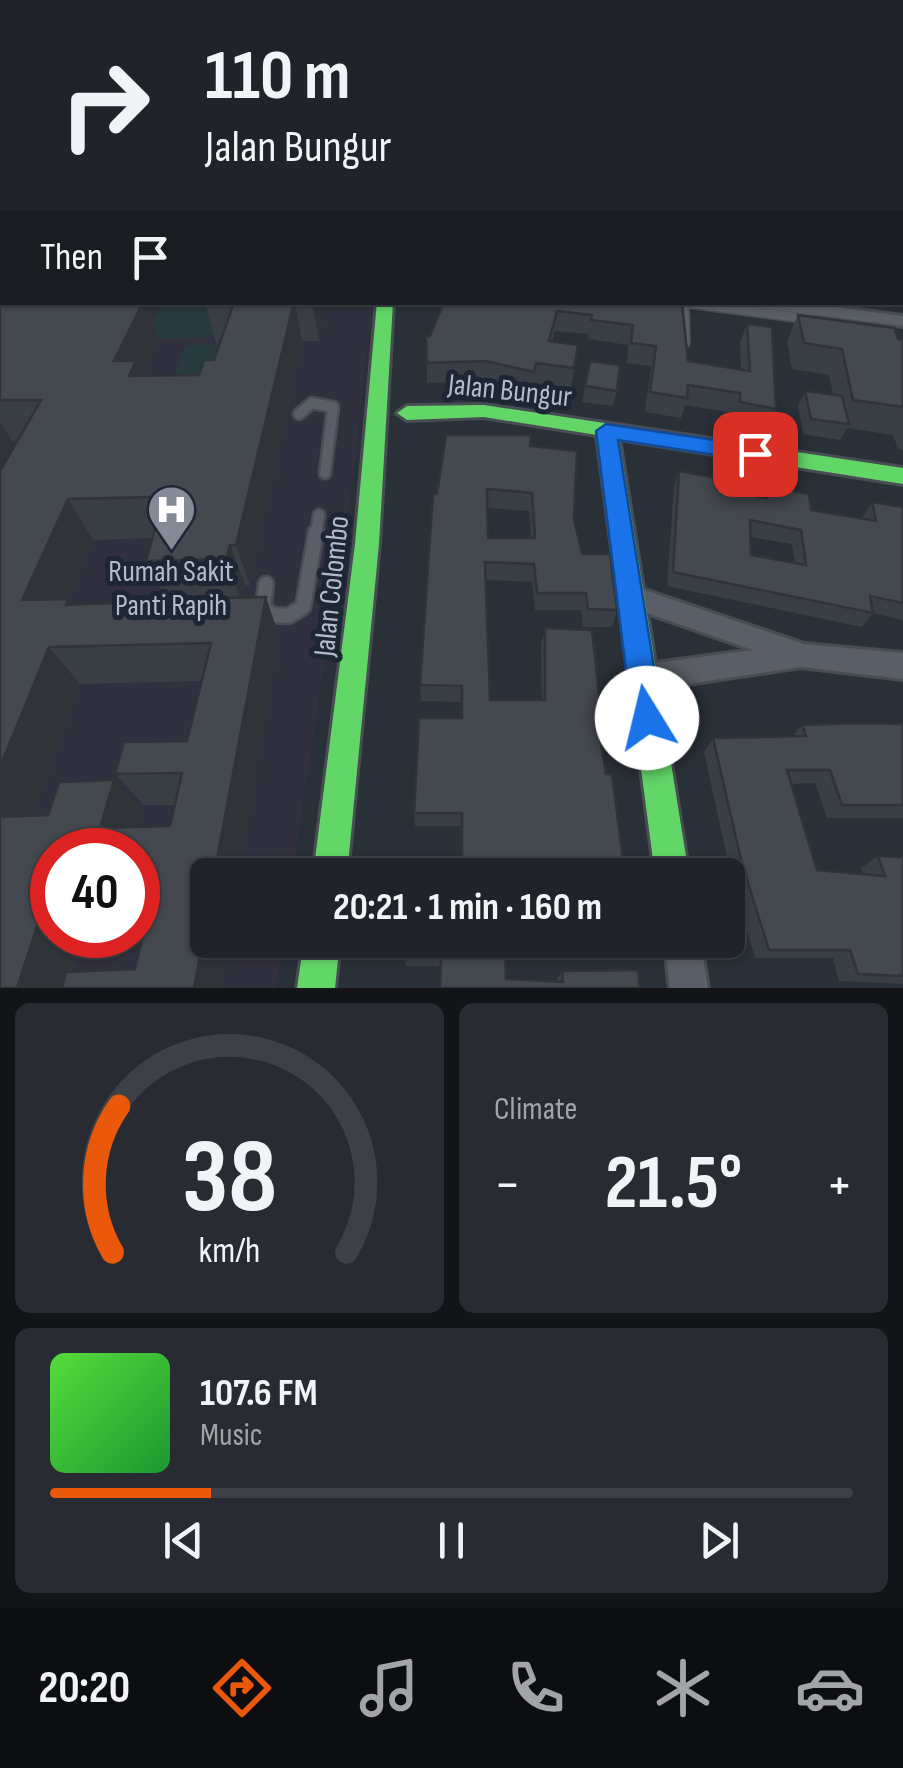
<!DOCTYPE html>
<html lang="en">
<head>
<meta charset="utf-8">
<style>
	:root { --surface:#20242a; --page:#282c32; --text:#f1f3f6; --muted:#a2a4a8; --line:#3d4147; --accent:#ea580c }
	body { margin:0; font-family:"Sofia Sans Condensed",sans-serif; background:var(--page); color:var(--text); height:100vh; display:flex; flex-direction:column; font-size:38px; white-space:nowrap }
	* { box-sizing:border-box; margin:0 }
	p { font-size:32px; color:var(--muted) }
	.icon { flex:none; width:55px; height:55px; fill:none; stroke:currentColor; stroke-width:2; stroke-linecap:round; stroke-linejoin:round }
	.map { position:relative; height:988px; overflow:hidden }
	.sheet { display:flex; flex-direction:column; gap:15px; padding:15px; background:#121417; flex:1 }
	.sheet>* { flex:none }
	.hud { position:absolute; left:0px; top:0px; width:905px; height:305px; box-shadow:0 2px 8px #0004,0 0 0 2px var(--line); background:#20242a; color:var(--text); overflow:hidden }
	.speed { position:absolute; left:30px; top:828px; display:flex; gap:20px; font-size:50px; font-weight:700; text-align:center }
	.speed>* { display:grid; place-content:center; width:130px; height:130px; border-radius:50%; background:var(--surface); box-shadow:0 2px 8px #0004,0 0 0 2px var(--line); line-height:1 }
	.speed .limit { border:15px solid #d22; background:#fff; color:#111 }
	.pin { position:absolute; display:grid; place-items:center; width:85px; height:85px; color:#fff; margin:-42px; border-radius:20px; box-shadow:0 5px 15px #0006 }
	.me { position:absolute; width:110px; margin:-55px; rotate:351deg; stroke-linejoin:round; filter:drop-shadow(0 0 8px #0008) }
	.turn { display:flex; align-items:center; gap:35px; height:210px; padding:0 40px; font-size:45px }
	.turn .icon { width:130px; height:130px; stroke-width:2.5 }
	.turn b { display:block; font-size:70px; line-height:85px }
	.then { display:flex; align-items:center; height:95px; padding:0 40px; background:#0003; gap:20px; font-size:38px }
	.big { font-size:75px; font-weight:700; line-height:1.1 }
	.sheet .tile { flex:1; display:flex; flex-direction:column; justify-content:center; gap:15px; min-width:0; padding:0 35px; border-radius:15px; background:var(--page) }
	.sheet .dial { align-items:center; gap:0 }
	.dial svg { height:260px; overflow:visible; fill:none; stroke:var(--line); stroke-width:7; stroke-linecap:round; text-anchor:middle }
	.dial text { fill:var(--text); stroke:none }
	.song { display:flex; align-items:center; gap:30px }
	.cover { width:120px; height:120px; border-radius:15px; background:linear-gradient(135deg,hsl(110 70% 55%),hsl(130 70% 35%)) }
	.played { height:10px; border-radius:5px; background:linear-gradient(90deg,var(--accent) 20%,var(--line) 20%) }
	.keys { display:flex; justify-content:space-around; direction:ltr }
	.heat { display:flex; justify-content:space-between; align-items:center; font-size:55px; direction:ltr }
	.sheet .tiles { flex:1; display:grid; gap:15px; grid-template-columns:1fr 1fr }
	.tile:last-child { grid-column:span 2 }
	.trip { position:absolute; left:190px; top:858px; width:555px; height:100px; border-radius:15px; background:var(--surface); box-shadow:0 2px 8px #0004,0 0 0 2px var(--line); font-weight:700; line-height:100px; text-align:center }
	.tabs { display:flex; height:160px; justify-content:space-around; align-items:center; background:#0d0e11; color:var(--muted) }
	.tabs .icon { width:70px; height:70px }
	.tabs .selected { color:var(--accent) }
	.tabs b { font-size:45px; color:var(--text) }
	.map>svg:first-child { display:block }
	.medical { fill:#31303e; fill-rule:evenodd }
	.green { fill:#273a3e }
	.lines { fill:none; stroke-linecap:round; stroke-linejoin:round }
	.lane-far2-casing { stroke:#484c53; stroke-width:12 }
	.lane-far1-casing { stroke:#484c53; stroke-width:15 }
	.lane-casing { stroke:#484c53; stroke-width:19 }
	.street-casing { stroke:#484c53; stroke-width:6 }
	.fast-casing { stroke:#484c53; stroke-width:6 }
	.lane-far2 { stroke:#5a5e66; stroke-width:9 }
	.lane-far1 { stroke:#5a5e66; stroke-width:10 }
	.lane { stroke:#5a5e66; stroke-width:14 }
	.street { fill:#5a5e66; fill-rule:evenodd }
	.fast { fill:#63d668; fill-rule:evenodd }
	.wall { fill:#3a3f45; fill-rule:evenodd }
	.shaded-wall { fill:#303338 }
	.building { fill:#444950; stroke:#303338; stroke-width:2.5; fill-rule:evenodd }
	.route { fill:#1a73e8; stroke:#114b97; stroke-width:2.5 }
	.labels { text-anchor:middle; stroke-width:10; stroke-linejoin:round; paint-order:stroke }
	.street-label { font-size:30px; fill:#b4bcc9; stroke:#1d2633 }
	.poi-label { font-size:30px; fill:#b4bcc9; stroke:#1d2633 }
</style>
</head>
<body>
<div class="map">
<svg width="903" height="988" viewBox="0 0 903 988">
	<rect width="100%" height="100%" fill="#2a3038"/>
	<path class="medical" d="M0,238L2,302L372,303L353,479L292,875H208V940H283L275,988H0ZM52,850H138V935H52Z"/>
	<g class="green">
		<path d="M162,303H228L217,337L146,339Z"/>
		<path d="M234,344L195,394L175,370L185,345Z"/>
	</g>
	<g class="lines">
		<defs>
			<g id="lane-far2">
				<path d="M681,302L810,319"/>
				<path d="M684,302L685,343"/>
			</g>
			<g id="lane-far1">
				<path d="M299,414L312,403L333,407L325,473"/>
				<path d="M316,534L319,515"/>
			</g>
			<path id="lane" d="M266,584L263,608L272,615L288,616L303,607L316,532"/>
			<g id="street">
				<path d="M903,293V303L900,302Z"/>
				<path d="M745,302H797L903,316V326L753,307Z"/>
				<path d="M627,584L804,644L903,653V679L801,667L641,691L631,687L627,678L631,669L641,665L753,650L618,603L614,595L618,587Z"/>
				<path d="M664,940H700L708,988H670Z"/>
			</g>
			<g id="fast">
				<path d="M377,302H393L379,544L347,875H313L355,544Z"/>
				<path d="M484,405L903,468V484L619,439L689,875H655L597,435L484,417L407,420L397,413L407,406Z"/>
				<path d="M304,940H340L335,988H297Z"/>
			</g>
		</defs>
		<use href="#lane-far2" class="lane-far2-casing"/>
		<use href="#lane-far1" class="lane-far1-casing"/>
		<use href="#lane" class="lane-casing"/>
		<use href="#street" class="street-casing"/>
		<use href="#fast" class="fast-casing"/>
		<use href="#lane-far2" class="lane-far2"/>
		<use href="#lane-far1" class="lane-far1"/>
		<use href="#lane" class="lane"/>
		<use href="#street" class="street"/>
		<use href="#fast" class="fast"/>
	</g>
	<g class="wall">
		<path d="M0,145L2,302H161L152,322L159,340L144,375H199L214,360L220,343H216L205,302H325L319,341H302L250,585H245L242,598L279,636L222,988H0L17,441H12L0,462ZM152,538L146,561L167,601L224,600L222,609L164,610L159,601L72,604L69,600L93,540ZM202,681L187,741L115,774L144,805H175L170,826L139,827L143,811L33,815L80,684ZM52,850H138V903L151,902L135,969L71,972L81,935H52Z"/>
		<path d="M444,302H682L688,361L741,369L740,343L747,324L776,409L767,429L732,422V413L685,405L681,418L645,412L651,366L627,363L628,345L588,339L589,334L555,331L552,342L578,345L571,388L534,383L532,392L485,381L427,383L426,336H430Z"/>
		<path d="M798,315L903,340V450L898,449L893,435L847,428L840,440L803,434L798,406L805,391L833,394L829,375L792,369L787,341Z"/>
		<path d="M590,361L617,391L613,406L582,402Z"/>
		<path d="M530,446L574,519L582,554L617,610L612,627H583L581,610H535L532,582L486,580L490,700H542L541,645L545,628L602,720L598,729L461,826H415L414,813L462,718L461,702L421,701L420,685L437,494ZM487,508L529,511L531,538H488Z"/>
		<path d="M679,471L717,489L761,497L766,486L811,510L862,518L872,502L903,507V620L873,613L862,627L667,586L674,486ZM750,537L792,544L795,563L751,555Z"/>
		<path d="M903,724V818H827L815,783L791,784L817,870L863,874L861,868L878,856L903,857V984L839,981L833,958H755L731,875L704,752L713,738L792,737L802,725Z"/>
		<path d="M404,940L506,979L558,981L557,978L562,971L640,988H440L441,966H406L404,958Z"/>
	</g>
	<g class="shaded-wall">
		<path d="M129,302H161L152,322L159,340L143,377L153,402L114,361Z"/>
		<path d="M295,302L302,341L250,585L236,545Z"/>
		<path d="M312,302H325L319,341Z"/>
		<path d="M0,422L12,441L0,462Z"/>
		<path d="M68,499L93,540L69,600L96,638L22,600Z"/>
		<path d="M230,545L245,585L241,599L226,559Z"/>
		<path d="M266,597L279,636L241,875H214Z"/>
		<path d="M49,647L80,684L23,842L0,826V767Z"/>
		<path d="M114,780L143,811L133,850L100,828Z"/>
		<path d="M52,881V935H81L66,988H17Z"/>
		<path d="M208,913V940H230L222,988H194Z"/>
	</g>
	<g class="building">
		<path d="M0,145H2V183L0,184Z"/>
		<rect x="902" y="158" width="1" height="98"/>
		<path d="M0,192H2V302H143L114,361H136L129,376L199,375L204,360H214L234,302H294L236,545H230L226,559L146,561L161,507H149L153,497L68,499L22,600L68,599L66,605L159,601L156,610L222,609L224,598L266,597L214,875H208V913L194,988H62L66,972L135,969L157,876L138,877V850H52V881L17,988H0V817L48,815L59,782L114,780L100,828L170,826L182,773L115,774L124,742L187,741L211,643L49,647L0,767V471L41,400H0Z"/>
		<path d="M444,302H682L688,361L750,371L747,324L772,327L776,409L740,402V393L688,385L687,398L650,392L656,346L631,343L633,325L591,320L592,315L557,311L549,341L578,345L574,368L536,363L534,372L486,361L427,363L426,336H430Z"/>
		<path d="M798,315L894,328L898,339L903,340V407L853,400L842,349L804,343Z"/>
		<path d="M590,361L620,365L617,391L585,386Z"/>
		<path d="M805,391L842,396L849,424L811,419Z"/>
		<path d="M446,435H531L530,446L577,451L574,519L582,554H610L617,610L588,609L586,593H537L534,564L485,562L490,700H545V628L592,630L602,720H597L606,774H612L625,875H462V813H414L419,718H462V686L420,685L433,494H437ZM487,489L532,493L535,538H488Z"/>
		<path d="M679,471L717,478V489L767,498L766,486L809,494L811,510L876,521L872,502L903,507V603L870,596L873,613L673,572ZM750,520L801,530L806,565L751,555Z"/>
		<path d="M861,723L903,724V805H842L830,770H787L817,870L885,876L878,856L903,857V976L858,974L850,950H769L742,864L713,738L806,736L802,725Z"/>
		<path d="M404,940H505L506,979L563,982L562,971L638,970L640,988H440L441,958H404Z"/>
	</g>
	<linearGradient id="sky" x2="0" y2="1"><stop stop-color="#171a1f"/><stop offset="0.51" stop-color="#444e5e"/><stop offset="1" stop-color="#444e5e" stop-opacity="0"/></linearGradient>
	<rect width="903" height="284" fill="url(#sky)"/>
	<path class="route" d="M606,424L755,446L766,454L755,461L618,440L662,718L658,727L647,732L637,727L632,718L596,431Z"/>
	<defs>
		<symbol id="hospital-pin" viewBox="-11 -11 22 30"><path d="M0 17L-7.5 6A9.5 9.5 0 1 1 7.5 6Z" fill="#848b96" stroke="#1d2633"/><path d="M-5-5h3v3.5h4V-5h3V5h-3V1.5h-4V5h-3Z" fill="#fff"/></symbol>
	</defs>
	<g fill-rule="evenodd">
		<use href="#hospital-pin" x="144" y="482" width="55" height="75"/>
	</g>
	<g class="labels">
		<g class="street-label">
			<text transform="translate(510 390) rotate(6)" y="10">Jalan Bungur</text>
			<text transform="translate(331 586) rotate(-84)" y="10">Jalan Colombo</text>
		</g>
		<g class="poi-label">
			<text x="171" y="581">Rumah Sakit<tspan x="171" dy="34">Panti Rapih</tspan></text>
		</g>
	</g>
</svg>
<div class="speed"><div class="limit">40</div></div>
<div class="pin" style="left:755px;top:454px;background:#d93025"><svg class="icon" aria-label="arrive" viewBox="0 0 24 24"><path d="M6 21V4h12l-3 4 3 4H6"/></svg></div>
<svg class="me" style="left:647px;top:718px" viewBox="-20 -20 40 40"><circle r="19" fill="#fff"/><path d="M0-13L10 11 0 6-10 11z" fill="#1a73e8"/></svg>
<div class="trip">20:21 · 1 min · 160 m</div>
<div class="hud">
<div class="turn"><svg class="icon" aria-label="right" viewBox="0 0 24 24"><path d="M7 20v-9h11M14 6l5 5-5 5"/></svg><div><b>110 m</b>Jalan Bungur</div></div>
<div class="then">Then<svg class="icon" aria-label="arrive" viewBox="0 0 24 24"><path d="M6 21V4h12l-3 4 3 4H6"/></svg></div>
</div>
</div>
<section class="sheet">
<div class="tiles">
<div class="tile dial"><svg viewBox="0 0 100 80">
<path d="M14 69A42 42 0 1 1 86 69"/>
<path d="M14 69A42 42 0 0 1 16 24" stroke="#ea580c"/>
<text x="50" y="56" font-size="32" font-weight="700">38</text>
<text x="50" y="72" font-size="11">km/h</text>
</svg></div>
<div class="tile"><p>Climate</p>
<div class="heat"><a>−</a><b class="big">21.5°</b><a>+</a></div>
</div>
<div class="tile">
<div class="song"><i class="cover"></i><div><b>107.6 FM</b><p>Music</p></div></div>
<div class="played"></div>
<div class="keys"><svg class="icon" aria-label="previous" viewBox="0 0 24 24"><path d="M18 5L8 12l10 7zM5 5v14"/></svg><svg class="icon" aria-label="pause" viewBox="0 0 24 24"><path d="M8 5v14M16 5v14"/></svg><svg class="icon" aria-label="next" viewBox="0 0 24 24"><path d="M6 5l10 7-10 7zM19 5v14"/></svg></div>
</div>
</div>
</section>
<nav class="tabs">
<b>20:20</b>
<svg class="icon selected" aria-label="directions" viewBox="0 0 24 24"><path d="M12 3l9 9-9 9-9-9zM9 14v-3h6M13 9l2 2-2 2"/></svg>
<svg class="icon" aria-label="music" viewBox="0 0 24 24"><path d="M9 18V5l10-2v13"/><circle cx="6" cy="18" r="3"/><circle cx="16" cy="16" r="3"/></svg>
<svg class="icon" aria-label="phone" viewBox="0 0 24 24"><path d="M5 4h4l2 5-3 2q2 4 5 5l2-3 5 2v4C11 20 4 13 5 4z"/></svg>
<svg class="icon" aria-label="climate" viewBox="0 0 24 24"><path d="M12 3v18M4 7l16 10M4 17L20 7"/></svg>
<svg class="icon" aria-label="car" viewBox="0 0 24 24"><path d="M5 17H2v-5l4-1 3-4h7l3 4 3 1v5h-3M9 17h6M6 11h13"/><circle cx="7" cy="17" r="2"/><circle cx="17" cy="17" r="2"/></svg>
</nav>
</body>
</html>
